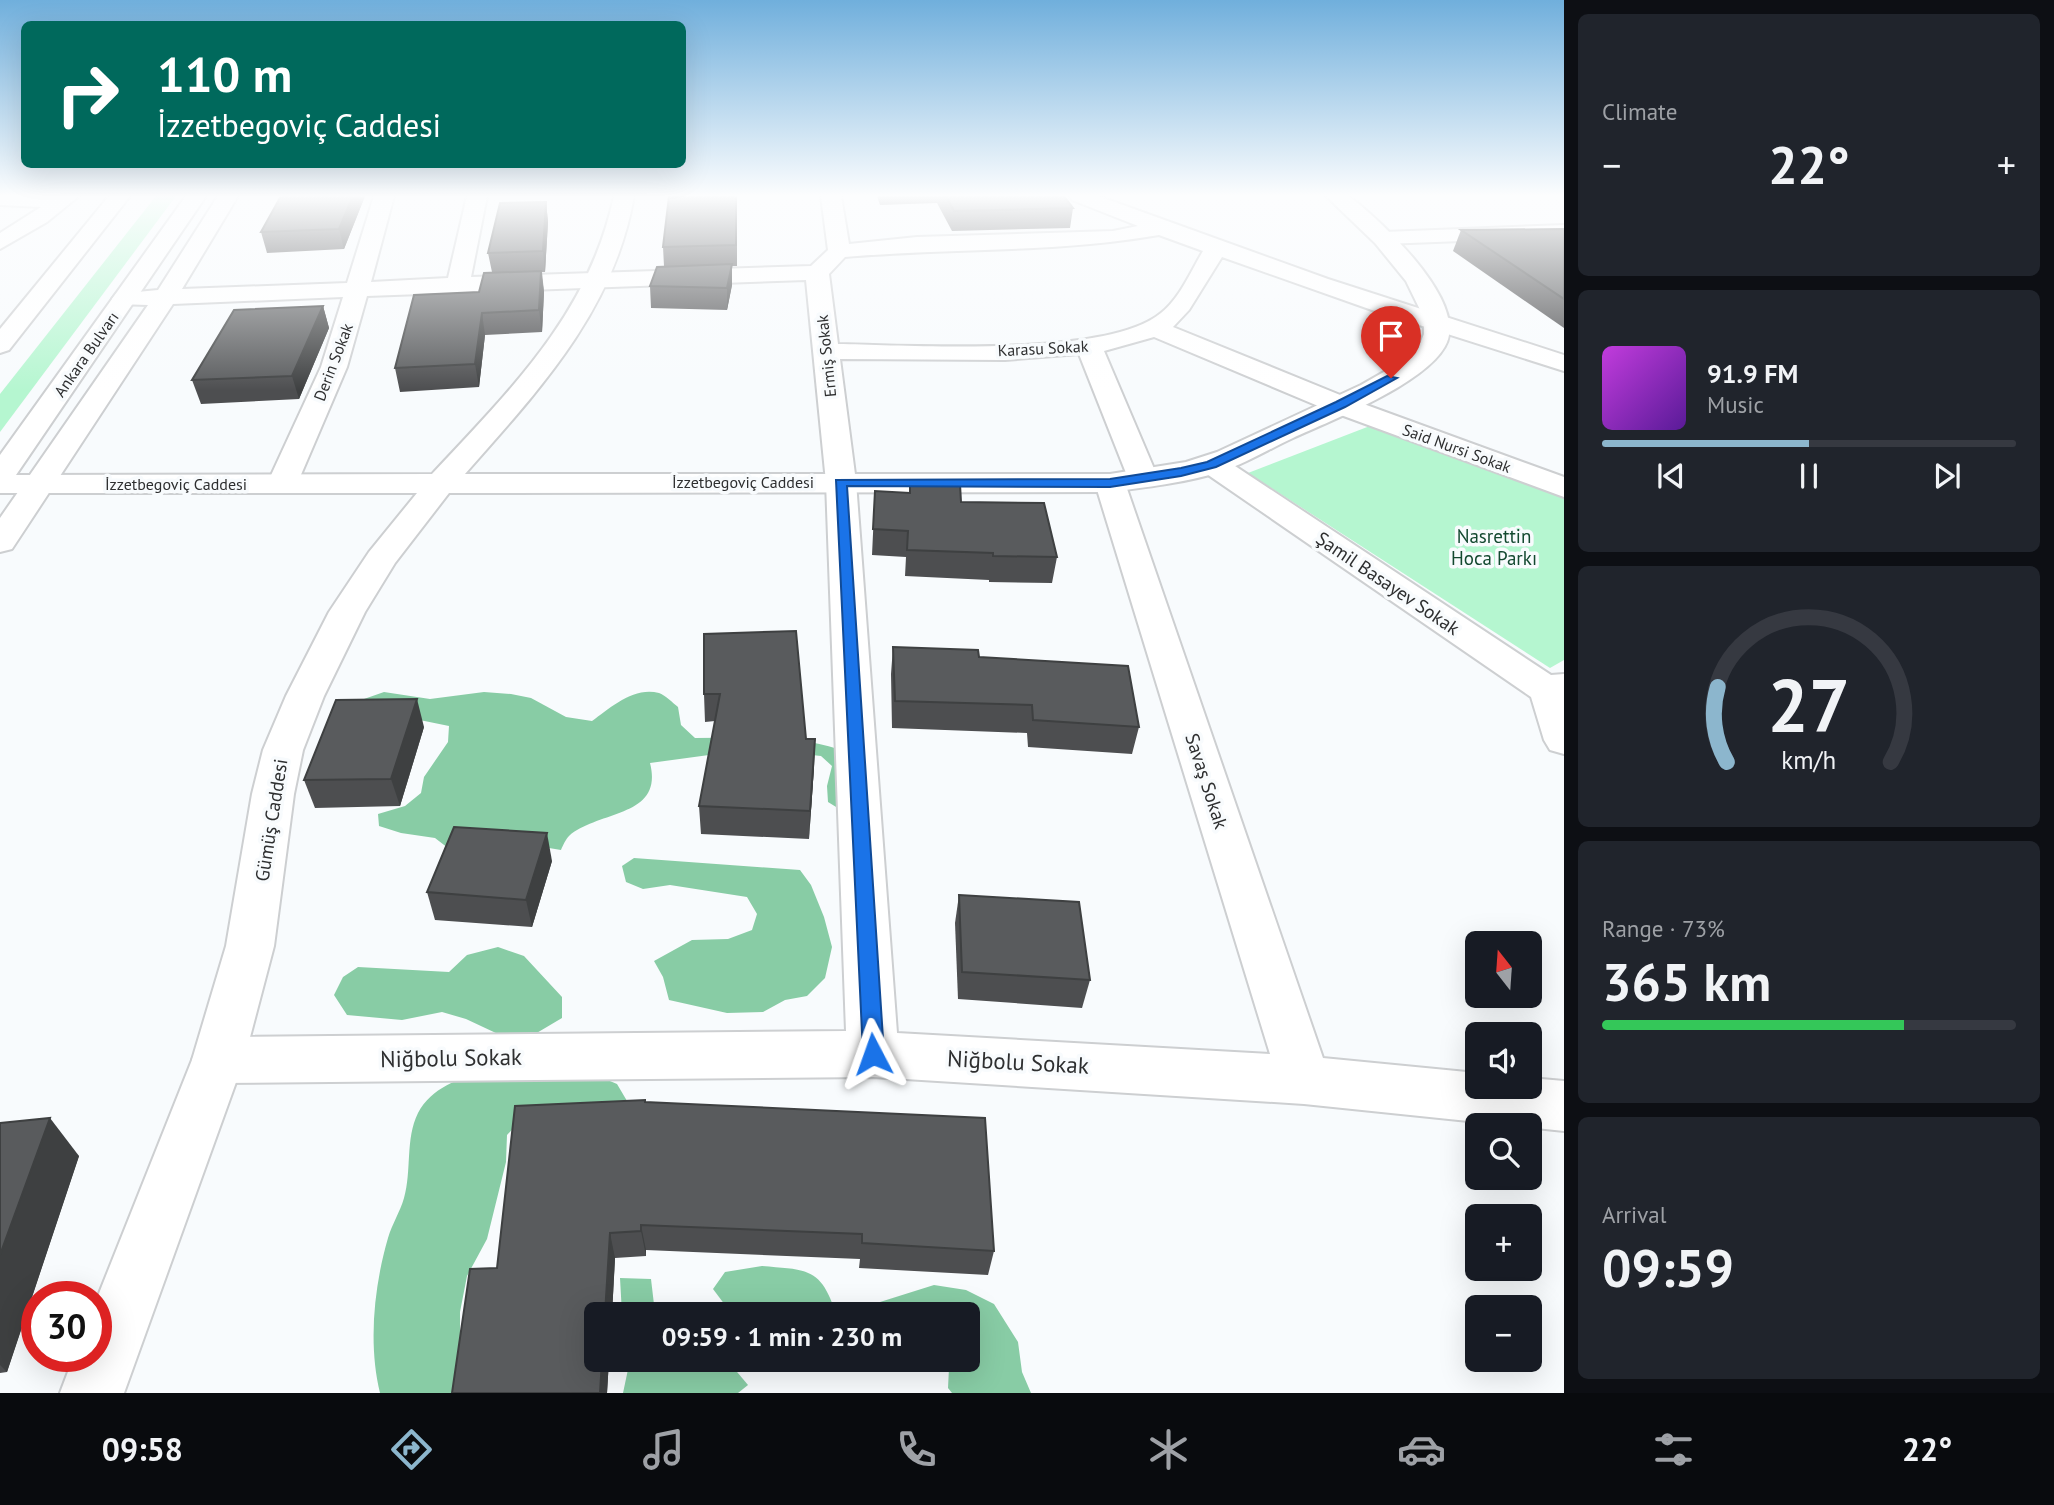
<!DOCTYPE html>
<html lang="en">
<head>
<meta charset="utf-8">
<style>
	:root { --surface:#171b24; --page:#20242c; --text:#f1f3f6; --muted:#9ea1a6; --line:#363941; --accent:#8cb6cd }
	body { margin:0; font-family:"PT Sans",sans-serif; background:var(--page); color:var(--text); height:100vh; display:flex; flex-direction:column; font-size:26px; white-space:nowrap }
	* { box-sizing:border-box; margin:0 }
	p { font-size:23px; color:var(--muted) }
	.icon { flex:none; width:38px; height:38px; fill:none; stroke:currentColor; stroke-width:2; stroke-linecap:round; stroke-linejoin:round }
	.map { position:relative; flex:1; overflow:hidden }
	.side { display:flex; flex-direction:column; gap:14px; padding:14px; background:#0d0f14; width:490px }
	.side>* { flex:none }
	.banner { position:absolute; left:21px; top:21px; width:665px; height:147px; border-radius:10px; box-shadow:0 7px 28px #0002; background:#00695c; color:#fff; overflow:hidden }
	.needle { width:46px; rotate:343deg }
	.controls { position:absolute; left:1465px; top:931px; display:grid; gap:14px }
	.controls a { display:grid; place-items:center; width:77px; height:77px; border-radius:10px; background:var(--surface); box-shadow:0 7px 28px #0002; font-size:35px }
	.speed { position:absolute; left:21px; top:1281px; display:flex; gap:14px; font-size:35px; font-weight:700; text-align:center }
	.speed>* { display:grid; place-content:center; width:91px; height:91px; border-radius:50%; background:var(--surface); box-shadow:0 7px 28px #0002; line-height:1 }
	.speed .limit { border:10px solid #d22; background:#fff; color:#111 }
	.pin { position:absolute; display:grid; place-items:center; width:60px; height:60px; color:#fff; margin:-72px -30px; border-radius:50% 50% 50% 0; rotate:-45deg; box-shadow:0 0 7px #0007 }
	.pin .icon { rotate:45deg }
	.me { position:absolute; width:77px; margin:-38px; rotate:356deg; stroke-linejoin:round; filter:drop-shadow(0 0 5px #0008) }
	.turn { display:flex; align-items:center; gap:24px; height:147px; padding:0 21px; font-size:32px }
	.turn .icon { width:91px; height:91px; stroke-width:2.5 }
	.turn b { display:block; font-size:49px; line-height:60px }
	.big { font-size:52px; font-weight:700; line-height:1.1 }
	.side .card { flex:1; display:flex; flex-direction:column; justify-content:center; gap:10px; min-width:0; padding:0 24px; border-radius:10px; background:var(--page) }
	.side .dial { align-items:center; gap:0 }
	.dial svg { height:182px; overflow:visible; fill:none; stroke:var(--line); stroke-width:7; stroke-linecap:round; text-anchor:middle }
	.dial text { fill:var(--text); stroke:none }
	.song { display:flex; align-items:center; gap:21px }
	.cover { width:84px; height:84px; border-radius:10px; background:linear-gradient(135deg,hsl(290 70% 55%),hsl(270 70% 35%)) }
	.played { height:7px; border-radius:4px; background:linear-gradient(90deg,var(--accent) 50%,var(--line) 50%) }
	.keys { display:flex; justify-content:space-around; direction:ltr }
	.heat { display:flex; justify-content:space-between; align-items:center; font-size:38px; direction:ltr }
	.charge { height:10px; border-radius:5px; background:linear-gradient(90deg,#34c759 73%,var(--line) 0) }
	.trip { position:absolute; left:584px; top:1302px; width:396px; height:70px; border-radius:10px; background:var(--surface); box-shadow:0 7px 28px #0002; font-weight:700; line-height:70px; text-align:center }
	.menu { display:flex; height:112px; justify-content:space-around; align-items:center; background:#090b0e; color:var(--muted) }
	.menu .icon { width:49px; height:49px }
	.menu .current { color:var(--accent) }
	.menu b { font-size:32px; color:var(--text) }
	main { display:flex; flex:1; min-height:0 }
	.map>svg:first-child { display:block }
	.green { fill:#b5f6d0 }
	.forest { fill:#88cca5 }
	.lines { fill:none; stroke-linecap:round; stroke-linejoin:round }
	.street-casing { stroke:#cdcfd1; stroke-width:4 }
	.secondary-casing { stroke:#cdcfd1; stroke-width:4 }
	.street { fill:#fff; fill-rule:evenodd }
	.secondary { fill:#fff; fill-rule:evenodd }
	.wall { fill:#4d4e50 }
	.shaded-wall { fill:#3e4041 }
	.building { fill:#595b5d; stroke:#3e4041; stroke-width:2 }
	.route { fill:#1a73e8; stroke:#114b97; stroke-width:2 }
	.labels { text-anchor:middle; stroke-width:7; stroke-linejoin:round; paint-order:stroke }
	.far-street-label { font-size:16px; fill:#2e2f30; stroke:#f8fbfd }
	.park-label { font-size:19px; fill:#134930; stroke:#f8fbfd }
	.street-label { font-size:19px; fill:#2e2f30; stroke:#f8fbfd }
	.near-street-label { font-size:23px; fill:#2e2f30; stroke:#f8fbfd }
</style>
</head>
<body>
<main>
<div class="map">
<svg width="1564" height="1393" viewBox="0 0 1564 1393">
	<rect width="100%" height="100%" fill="#f8fbfd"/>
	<g class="green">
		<path d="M156,196H176L0,432V394Z"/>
		<path d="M1375,424L1564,498V660L1550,668L1248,473Z"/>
	</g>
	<g class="forest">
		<path d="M384,692L430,699L484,692L511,694L531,698L566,717L592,721C610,708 634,686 659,693C665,695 673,703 678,707L681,725L695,738C743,738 792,734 838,749L841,810L828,802L827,786L832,766L821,756L793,753L709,755L650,763C664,818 599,810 569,836C566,839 563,845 561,850L543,847L448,848L435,838L401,833L379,826L378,814L405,806L421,793L424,777L448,742L449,726L356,707L364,699Z"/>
		<path d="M634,858L800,870L811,885L824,917L832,947L825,978L807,996L785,1000L763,1012L727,1013L669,1000L663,977L654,961L692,940L728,939L752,930L757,914L747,897L670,885L643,889L626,882L622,866Z"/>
		<path d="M498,947L524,956L562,997V1018L535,1034H498L466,1019L442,1012L402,1020L347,1015L334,995L343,977L358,967L449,972L467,955Z"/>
		<path d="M483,1070H584L617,1084L630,1106L530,1110L507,1135L506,1162L487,1239L467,1276L460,1312V1367L484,1393H380C368,1344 374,1286 388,1238C392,1224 400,1212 404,1198C412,1171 405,1139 418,1113C432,1087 458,1080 483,1070Z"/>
		<path d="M762,1266C807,1270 821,1267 836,1314L731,1313L713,1289L725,1272Z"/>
		<path d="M620,1278L651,1279L655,1313L657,1314H622Z"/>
		<path d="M934,1285L966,1290L994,1304L1018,1342L1022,1372L1031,1393H952L948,1388L949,1368L929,1360H968V1314H879L880,1302Z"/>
		<path d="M630,1360H727L748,1385L738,1393H623Z"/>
	</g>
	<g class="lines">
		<defs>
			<g id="street">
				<path d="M0,196H79L47,222L0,249V233L41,207L0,205Z"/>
				<path d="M218,196H238L182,289L347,283L374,196H394L371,282L448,278L467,196H487L471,277L811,266L828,250L821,196H841L849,244L917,237L1113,231L1138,226L1072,200L1069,196H1098L1328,279L1564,355V371L1372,310L1222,257L1189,310L1173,327L1350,399L1564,477V497L1330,411L1154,337L1104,351L1158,478L1154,484L1143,487L1132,484L1128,478L1079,354L1005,360L840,359L856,482L897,1033L1270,1054L1095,483L1099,477L1110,474L1121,477L1125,483L1323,1058L1477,1073V1087H1530V1078L1564,1081V1131L1304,1104L873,1077L218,1083L200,1076L192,1060L200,1044L218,1037L846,1031L826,482L806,280L367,296L347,367L297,484L293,491L282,493L271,491L267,484L321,367L343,297L173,304L12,549L0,552V518L148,305L116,304L112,299L116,294L158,290ZM1159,235L1203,251C1191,271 1180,298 1161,313C1107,358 910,345 838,344L829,274L845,257C949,248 1056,253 1159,235Z"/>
				<path d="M1564,225V237L1384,244L1376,243L1373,238L1376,233L1384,232Z"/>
				<path d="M1212,455L1223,458L1551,675L1564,674V754L1550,750L1544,740L1531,697L1201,470L1197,464L1201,458Z"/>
			</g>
			<g id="secondary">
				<path d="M109,196H130L9,350L0,353V329Z"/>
				<path d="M186,196H206L16,475L432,474C511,389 589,314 614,196H634C614,311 539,390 465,474H1110L1186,462L1217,452L1361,385L1396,365L1419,346L1424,334V318L1406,281L1375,243L1326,196H1349C1381,221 1456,291 1449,335C1443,378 1329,421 1293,438C1269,449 1245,464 1220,472C1184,483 1147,487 1110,492L449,493L395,563L365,612L324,696L303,750L294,794L274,946L244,1060L124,1393H60L74,1356H96V1301L192,1060L226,946L252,794L263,750L286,696L329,612L369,552L417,493H0V455Z"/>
			</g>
		</defs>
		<use href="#street" class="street-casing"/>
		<use href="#secondary" class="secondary-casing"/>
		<use href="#street" class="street"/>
		<use href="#secondary" class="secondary"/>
	</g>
	<g class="wall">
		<path d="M281,196H365L344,249L267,253L261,232Z"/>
		<path d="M737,196V266H732V285L727,310L651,308L650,286L664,266L663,247Z"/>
		<path d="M877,196H1064L1073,208L1070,228L952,231L937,203L880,205Z"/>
		<path d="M546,202L548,222L545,272H542L544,292L542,332L485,335L479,387L400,392L395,368L479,292L492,272L488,253Z"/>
		<path d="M1564,229V328L1453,251L1461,230Z"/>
		<path d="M323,306L329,328L299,399L201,404L192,380Z"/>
		<path d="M910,482L961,502L1057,557L1052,583L989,582V580L905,576L906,557L872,555L875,491L909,493Z"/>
		<path d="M704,634L806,739L814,767L809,839L701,834L699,806L715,721L705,722L704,694Z"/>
		<path d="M893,647L979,657L1139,727L1132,754L1028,747L1027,733L892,728L891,674Z"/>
		<path d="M424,727L400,806L315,808L304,780Z"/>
		<path d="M552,861L532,927L435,920L427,892Z"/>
		<path d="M959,895L1090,980L1082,1008L958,999L955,923Z"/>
		<path d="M645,1102L994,1251L988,1275L859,1268L860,1259L646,1250V1256L615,1258L612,1314H597V1360H609L607,1393H452L497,1268Z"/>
		<path d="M0,1123L79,1156L7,1372L0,1373Z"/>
	</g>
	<g class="shaded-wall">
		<path d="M353,196H365L344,249L339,229Z"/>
		<path d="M546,202L548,222L545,272L543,251Z"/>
		<path d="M732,264V285L727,310V288Z"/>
		<path d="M541,271L544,292L542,332L539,310Z"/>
		<path d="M323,306L329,328L299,399L292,376Z"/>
		<path d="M482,313L485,335L479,387L475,364Z"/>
		<path d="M417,699L424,727L400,806L391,779Z"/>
		<path d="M815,739L814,767L809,839L810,811Z"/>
		<path d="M547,833L552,861L532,927L526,900Z"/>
		<path d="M50,1118L79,1156L7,1372L0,1365V1255Z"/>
		<path d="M641,1225L646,1250V1256L641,1231Z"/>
		<path d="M610,1233L615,1258L612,1314H605Z"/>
		<path d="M602,1360H609L607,1393H600Z"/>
	</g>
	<g class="building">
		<path d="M281,196H353L339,229L261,232Z"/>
		<path d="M669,196H736V245L663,247Z"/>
		<path d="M946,196H1064L1073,208L954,211Z"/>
		<path d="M546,202L543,251L488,253L500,203Z"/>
		<path d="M1564,229V299L1461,230Z"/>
		<path d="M732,264L727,288L650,286L657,267Z"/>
		<path d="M541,271L539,310L482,313L475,364L395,368L414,295L479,292L484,273Z"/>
		<path d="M323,306L292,376L192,380L234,310Z"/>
		<path d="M910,482L960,484L961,502L1044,503L1057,557L993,556V553L907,550L908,531L873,529L875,491L910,493Z"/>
		<path d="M796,631L806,739H815L810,811L699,806L720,694H704V634Z"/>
		<path d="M893,647L978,650L979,657L1128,666L1139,727L1033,720L1032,705L895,701Z"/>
		<path d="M417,699L391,779L304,780L336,700Z"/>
		<path d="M454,827L547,833L526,900L427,892Z"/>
		<path d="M959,895L1079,902L1090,980L962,972Z"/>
		<path d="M645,1100V1102L985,1118L994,1251L862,1243V1234L641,1225V1231L610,1233L605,1314H597V1360H602L600,1393H452L470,1269L497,1268L515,1106Z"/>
		<path d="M50,1118L0,1255V1123Z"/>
	</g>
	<linearGradient id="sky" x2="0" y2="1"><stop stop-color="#70afdc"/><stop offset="0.5" stop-color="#fcfdfe"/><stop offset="1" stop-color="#fcfdfe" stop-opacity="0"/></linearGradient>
	<rect width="1564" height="391" fill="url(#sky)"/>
	<path class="route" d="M1387,376L1397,378L1345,407L1216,467L1181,476L1110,487L847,486L884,1054L881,1061L873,1063L866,1061L863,1054L836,480L1110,479L1181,468L1207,462L1336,402Z"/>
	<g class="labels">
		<g class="far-street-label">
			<text transform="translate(1043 348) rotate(-3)" y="6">Karasu Sokak</text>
			<text transform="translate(86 354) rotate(-55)" y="6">Ankara Bulvarı</text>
			<text transform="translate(826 356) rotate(-96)" y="6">Ermiş Sokak</text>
			<text transform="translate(333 362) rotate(-69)" y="6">Derin Sokak</text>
			<text transform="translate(1457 448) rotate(20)" y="6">Said Nursi Sokak</text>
			<text x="743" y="488">İzzetbegoviç Caddesi</text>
			<text x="176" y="490">İzzetbegoviç Caddesi</text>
		</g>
		<g class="park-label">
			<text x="1494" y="543">Nasrettin<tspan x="1494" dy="22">Hoca Parkı</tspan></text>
		</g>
		<g class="street-label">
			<text transform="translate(1388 583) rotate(34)" y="7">Şamil Basayev Sokak</text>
			<text transform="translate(1207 781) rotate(72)" y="7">Savaş Sokak</text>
			<text transform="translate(271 820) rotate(-81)" y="7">Gümüş Caddesi</text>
		</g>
		<g class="near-street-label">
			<text transform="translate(451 1058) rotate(-1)" y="8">Niğbolu Sokak</text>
			<text transform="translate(1018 1062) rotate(3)" y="8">Niğbolu Sokak</text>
		</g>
	</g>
</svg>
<div class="controls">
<a><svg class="needle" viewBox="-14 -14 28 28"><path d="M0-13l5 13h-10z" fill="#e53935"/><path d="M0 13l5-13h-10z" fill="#9ea1a6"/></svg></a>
<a><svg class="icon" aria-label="sound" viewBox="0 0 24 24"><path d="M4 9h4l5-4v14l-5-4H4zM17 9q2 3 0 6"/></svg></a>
<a><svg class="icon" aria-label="search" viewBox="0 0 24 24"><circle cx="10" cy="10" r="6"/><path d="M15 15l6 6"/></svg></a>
<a>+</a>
<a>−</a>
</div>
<div class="speed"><div class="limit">30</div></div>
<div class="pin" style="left:1391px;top:378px;background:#d93025"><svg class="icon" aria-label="arrive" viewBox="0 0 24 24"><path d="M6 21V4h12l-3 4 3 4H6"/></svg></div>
<svg class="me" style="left:873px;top:1054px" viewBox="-20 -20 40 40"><path d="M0-17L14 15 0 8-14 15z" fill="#1a73e8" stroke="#fff" stroke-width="4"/></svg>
<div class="trip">09:59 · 1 min · 230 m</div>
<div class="banner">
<div class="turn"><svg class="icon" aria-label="right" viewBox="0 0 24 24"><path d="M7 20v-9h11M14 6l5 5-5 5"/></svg><div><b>110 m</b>İzzetbegoviç Caddesi</div></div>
</div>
</div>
<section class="side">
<div class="card"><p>Climate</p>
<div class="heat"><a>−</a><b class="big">22°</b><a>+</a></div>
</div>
<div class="card">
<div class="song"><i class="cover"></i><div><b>91.9 FM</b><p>Music</p></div></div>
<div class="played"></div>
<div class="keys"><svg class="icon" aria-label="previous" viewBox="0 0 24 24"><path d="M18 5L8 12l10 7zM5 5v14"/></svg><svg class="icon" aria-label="pause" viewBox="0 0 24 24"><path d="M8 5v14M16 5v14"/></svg><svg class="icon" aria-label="next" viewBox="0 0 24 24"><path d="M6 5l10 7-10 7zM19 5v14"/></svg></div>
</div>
<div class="card dial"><svg viewBox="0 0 100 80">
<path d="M14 69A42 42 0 1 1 86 69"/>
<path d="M14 69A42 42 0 0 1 10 36" stroke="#8cb6cd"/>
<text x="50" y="56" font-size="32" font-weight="700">27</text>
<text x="50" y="72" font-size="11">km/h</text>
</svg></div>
<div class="card"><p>Range · 73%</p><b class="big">365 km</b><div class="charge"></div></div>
<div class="card"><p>Arrival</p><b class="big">09:59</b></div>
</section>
</main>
<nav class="menu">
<b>09:58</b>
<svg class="icon current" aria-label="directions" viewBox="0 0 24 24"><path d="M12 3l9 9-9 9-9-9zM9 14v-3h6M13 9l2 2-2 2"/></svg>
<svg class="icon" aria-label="music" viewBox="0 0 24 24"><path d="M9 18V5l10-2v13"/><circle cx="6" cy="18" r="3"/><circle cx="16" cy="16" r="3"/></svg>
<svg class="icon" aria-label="phone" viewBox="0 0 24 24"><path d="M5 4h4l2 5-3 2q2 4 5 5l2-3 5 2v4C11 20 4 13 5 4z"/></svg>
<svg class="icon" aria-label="climate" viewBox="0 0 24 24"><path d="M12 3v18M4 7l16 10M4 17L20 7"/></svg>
<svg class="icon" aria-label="car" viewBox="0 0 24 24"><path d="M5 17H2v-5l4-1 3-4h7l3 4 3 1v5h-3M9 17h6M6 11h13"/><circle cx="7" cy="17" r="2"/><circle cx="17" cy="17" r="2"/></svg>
<svg class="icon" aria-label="filters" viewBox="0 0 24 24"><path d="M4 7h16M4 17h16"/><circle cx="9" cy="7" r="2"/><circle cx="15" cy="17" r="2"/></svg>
<b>22°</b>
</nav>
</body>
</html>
